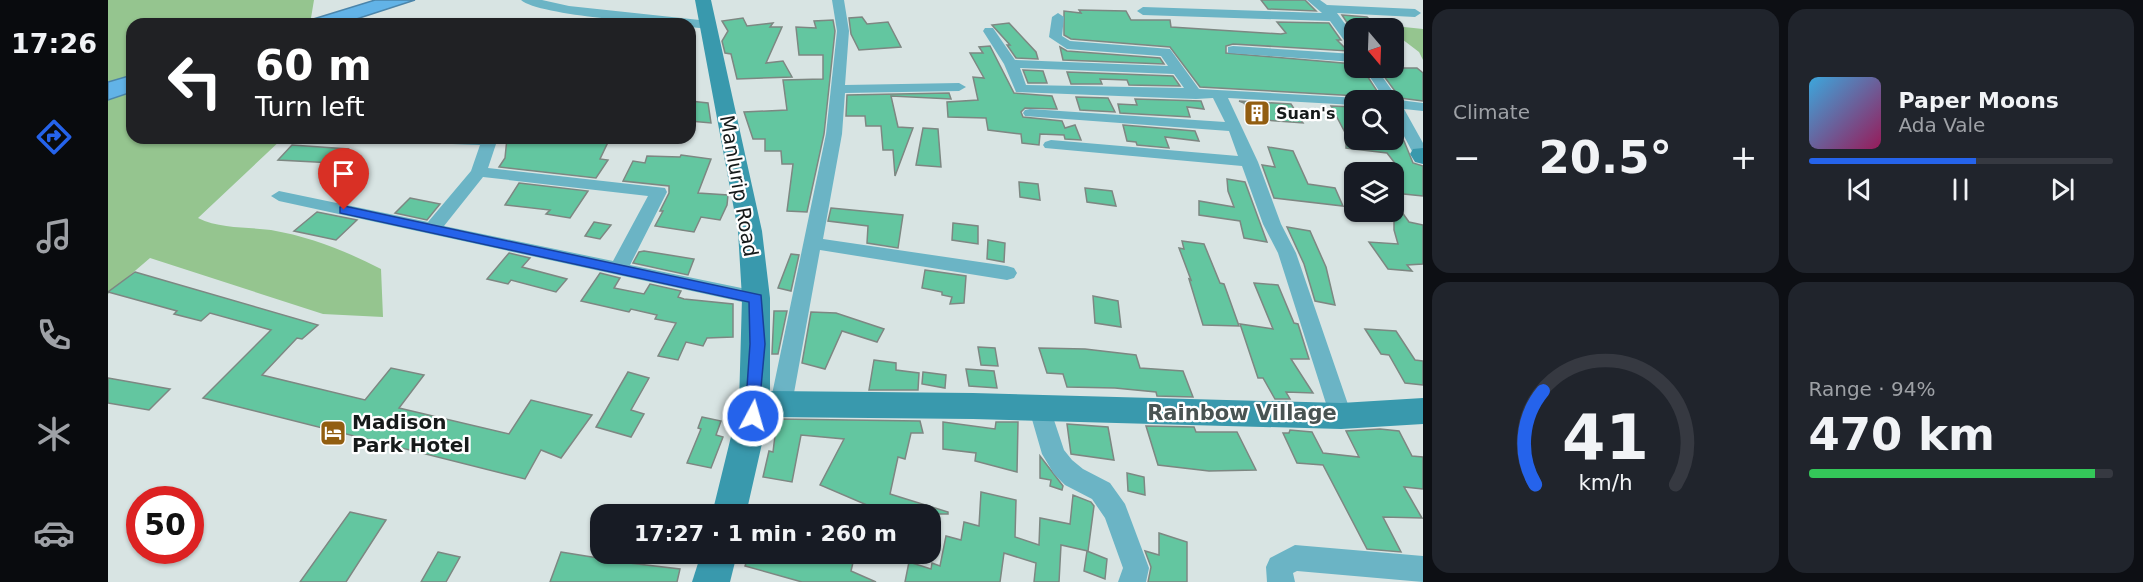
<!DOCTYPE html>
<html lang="en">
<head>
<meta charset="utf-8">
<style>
	:root { --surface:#171b24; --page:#20242c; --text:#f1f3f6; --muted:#9ea1a6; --line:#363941; --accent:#2563eb }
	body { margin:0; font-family:"DejaVu Sans",sans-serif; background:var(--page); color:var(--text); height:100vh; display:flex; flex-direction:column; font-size:22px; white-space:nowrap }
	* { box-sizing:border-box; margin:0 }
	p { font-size:20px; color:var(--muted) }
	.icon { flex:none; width:33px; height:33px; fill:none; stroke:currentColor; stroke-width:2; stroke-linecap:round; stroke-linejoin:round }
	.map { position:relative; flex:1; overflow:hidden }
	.side { display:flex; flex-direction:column; gap:9px; padding:9px; background:#0d0f14; width:720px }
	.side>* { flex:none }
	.top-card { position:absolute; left:18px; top:18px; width:570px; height:126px; border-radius:18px; box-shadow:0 2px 4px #0004; background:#202124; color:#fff; overflow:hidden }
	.needle { width:39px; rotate:161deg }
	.tools { position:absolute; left:1236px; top:18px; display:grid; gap:12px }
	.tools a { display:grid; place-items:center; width:60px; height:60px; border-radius:12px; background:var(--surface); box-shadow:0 2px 4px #0004; font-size:30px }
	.speed { position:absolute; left:18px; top:486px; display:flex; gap:12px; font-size:30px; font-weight:700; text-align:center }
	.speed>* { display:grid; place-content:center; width:78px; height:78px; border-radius:50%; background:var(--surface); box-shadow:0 2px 4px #0004; line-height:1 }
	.speed .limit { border:9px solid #d22; background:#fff; color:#111 }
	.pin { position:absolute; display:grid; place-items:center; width:51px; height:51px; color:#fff; margin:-62px -26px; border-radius:50% 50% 50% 0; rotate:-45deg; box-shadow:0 0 6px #0007 }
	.pin .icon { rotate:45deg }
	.me { position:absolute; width:66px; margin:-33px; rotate:6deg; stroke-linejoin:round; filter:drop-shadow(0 0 4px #0008) }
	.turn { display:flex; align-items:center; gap:21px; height:126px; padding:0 30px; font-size:27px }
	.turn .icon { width:78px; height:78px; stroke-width:2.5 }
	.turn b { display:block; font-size:42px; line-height:51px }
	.big { font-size:45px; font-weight:600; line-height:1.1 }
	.side .tile { flex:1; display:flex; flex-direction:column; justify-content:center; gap:9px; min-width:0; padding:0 21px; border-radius:18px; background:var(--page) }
	.side .dial { align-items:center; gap:0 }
	.dial svg { height:156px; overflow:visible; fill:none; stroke:var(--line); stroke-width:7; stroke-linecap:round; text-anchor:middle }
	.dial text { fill:var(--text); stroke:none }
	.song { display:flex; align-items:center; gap:18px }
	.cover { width:72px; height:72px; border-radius:9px; background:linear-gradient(135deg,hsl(200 70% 55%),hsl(330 70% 35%)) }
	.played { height:6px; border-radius:3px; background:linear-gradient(90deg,var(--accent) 55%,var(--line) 55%) }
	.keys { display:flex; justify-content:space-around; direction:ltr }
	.heat { display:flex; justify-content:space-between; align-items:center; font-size:33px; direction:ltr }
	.charge { height:9px; border-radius:4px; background:linear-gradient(90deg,#34c759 94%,var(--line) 0) }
	.side .tiles { flex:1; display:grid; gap:9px; grid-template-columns:repeat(2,1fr) }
	.trip { position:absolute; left:482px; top:504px; width:351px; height:60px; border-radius:18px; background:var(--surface); box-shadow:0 2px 4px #0004; font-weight:600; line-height:60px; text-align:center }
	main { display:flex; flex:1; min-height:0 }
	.tab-bar { display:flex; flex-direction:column; width:108px; justify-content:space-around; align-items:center; background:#090b0e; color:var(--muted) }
	.tab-bar .icon { width:42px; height:42px }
	.tab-bar .selected { color:var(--accent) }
	.tab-bar b { font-size:27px; color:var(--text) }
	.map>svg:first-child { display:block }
	.green { fill:#95c58f }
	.water { fill:#62b3e7; stroke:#4b85aa; stroke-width:1.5 }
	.building { fill:#63c6a0; stroke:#7d8782; stroke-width:1.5 }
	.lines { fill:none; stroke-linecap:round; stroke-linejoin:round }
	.street { fill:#6bb4c5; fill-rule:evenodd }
	.secondary { fill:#3999ad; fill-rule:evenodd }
	.route { fill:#2563eb; stroke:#184099; stroke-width:1.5 }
	.labels { text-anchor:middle; stroke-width:4.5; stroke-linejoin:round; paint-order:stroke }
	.far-poi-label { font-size:16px; font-weight:bold; fill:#161a1a; stroke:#fff; text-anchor:start }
	.street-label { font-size:20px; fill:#161a1a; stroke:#fff }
	.poi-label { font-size:20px; font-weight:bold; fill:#161a1a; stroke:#fff; text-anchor:start }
	.neighbourhood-label { font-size:21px; font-weight:bold; fill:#495352; stroke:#fff }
</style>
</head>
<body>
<main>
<nav class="tab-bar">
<b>17:26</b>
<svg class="icon selected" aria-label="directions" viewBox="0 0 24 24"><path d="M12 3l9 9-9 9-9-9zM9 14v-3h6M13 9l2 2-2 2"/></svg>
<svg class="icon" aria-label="music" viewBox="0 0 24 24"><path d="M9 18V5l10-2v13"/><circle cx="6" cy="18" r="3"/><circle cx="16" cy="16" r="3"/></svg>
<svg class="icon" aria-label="phone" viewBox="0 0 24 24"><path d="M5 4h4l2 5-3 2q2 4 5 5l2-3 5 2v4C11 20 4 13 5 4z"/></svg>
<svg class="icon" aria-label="climate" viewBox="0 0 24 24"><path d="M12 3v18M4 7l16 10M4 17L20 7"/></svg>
<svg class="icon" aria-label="car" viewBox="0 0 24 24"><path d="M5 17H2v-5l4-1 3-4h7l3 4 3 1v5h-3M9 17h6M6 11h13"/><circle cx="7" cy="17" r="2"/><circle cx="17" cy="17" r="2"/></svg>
</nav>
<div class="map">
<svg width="1315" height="582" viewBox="0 0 1315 582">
	<rect width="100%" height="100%" fill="#d8e4e3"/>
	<g class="green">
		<path d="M0,0H206L202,24H24V138H175L90,218C112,229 140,227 163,230C203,237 238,251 273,269L275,317L215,314L42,258L0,294Z"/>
		<path d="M1296,27L1315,29V60L1311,52L1286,33V29Z"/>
	</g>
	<g class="water">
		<path d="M267,0H307L233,24H189Z"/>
		<path d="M24,75V92L0,100V82Z"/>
	</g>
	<g class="building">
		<path d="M1153,0H1197L1208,11L1160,9Z"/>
		<path d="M971,10L1018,11L1023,20H1062L1063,27L1173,34L1178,33L1169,22L1221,23L1233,40H1229L1240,51L1125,44L1118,46V53L1246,64V68H1254L1275,100H1255L1251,96L1092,87L1062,47L963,39L956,35V11L973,13Z"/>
		<path d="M1234,15L1259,17L1270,28H1246V33Z"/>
		<path d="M754,17L759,24L780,22L793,47L751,50L743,34L741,18Z"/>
		<path d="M635,18L639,26L665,23L662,27H674L658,63L675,61L684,77L629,79L623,54L617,53L614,41L620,31L614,21Z"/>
		<path d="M725,20L727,31L716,134L699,212L679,211L685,164H674L673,151H657V139H645L636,112L679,110L675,80L715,79V55H691L688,27L708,28L706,21Z"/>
		<path d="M901,23L928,52L930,59L908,58L899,45H902L884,25Z"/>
		<path d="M882,46L906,93L944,96L949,109L917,108L913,112L915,117L954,121L957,128L967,125L973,140L957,139L956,135L932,134L931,145L914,143L913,134L880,130L878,118L840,117L839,102L870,100L865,77L876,78L862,53H875L871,47Z"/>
		<path d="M952,47L959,51L1052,58L1056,64L955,60Z"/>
		<path d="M1270,68H1309L1315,73V101L1292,98Z"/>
		<path d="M915,70L935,71L939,83H920Z"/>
		<path d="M959,72L1065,76L1072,86L1021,85L1019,80L992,79L994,84H963Z"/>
		<path d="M841,93L843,99L783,96L790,127L805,128L787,176L785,150H775L773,126H758L757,116H738L739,95Z"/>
		<path d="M968,97L1000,98L1007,112L972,110Z"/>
		<path d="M1027,99L1093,101L1096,109L1079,107L1082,117L1012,113L1010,104L1029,105Z"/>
		<path d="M582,101L600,103L603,123L582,121Z"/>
		<path d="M1131,101L1183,104L1195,123L1144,119L1136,103Z"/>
		<path d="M1223,106L1246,107V140L1296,141L1305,163L1315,166V196L1286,193V162L1279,153L1238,148V140H1241Z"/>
		<path d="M1015,125L1087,131L1091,141L1057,137L1061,148L1029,145L1028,142L1019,141Z"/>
		<path d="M815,128L830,129L833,167L808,165Z"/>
		<path d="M399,138H502L492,159L500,160L488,178L391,167L397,158Z"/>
		<path d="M184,145L240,149L226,163L170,160Z"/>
		<path d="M1160,147L1185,151L1200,184L1227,188L1235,206L1166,198L1154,165L1167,167Z"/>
		<path d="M573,155L603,159L590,193L620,195L619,205L612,220L593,217L586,232L547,226L555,211H552L561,193V186L515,181L525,161L537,163L539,156L572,157Z"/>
		<path d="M1119,179L1137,182L1159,242L1136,238L1132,221L1091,215V201L1126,207L1120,191Z"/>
		<path d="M911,182L930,184L932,200L912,197Z"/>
		<path d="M411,183L480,191L462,218L438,214L442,210L397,205Z"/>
		<path d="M977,188L1004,191L1008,206L979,202Z"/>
		<path d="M302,198L332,204L319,220L287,213Z"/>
		<path d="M1286,201L1301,222L1315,225V264L1299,265L1304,271L1280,269L1261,242L1290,244L1286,230Z"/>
		<path d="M723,208L795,215L790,248L759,243L760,226L720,221Z"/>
		<path d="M209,212L249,220L228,240L186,231Z"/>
		<path d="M486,222L503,225L492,239L477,236Z"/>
		<path d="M845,223L870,226V244L844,240Z"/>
		<path d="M1179,227L1202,231L1218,267L1227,305L1207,301L1196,264Z"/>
		<path d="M880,240L897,243L896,262L879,259Z"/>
		<path d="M1074,241L1096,244L1112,283L1116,284L1131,326L1095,325L1081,279L1083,280L1071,248L1076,249Z"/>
		<path d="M536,251L586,259L580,275L525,263L531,252Z"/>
		<path d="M401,253L422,258L414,267L459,279L448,292L403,280L400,284L379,279Z"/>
		<path d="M683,254L691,255L683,291L670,288Z"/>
		<path d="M817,270L858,276L856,303L842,304L844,297L834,295V292L814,288Z"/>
		<path d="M27,272L210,325L194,339L189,338L154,375L257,400L283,368L316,375L291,408L401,434L423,400L484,415L453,458L433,450L417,479L95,398L163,330L102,313L93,321L66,314L69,311L0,292Z"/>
		<path d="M492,273L512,278L506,288L536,294L542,284L573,291L570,297L576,299L625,304V337L599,338L595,346L578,342L570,360L550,356L568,323L547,319L549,315L523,309L521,312L473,301Z"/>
		<path d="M1146,283L1170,285L1186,323L1190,324L1201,359H1183L1205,393L1178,392L1182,399H1167L1155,378H1150L1132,324L1165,329Z"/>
		<path d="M985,296L1010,301L1013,327L987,323Z"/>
		<path d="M666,311H679L670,354H664Z"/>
		<path d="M703,312L728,313L776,329L769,342L734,331L717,369L694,363Z"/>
		<path d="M1257,329L1288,331L1307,360L1315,361V385L1297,383L1281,355L1273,354Z"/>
		<path d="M870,347L887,348L890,366L873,365Z"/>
		<path d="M931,348L977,349L1028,355L1032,368L1075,371L1085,397L1049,396L1048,392L1007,388L959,387L955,374L939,373Z"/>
		<path d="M766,360L788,363V370L811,373L810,390H761Z"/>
		<path d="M858,369L886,371L889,388L861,386Z"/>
		<path d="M520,372L541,378L523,410L536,414L523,437L488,427Z"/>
		<path d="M815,372L838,375L837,388L814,384Z"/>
		<path d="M0,378L62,389L41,410L0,403Z"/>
		<path d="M594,417L613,421L608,435L615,437L603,468L579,463L593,429L590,428Z"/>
		<path d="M669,419L812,421L815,433H803L797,459L790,457L782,494L840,512V514H781L759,508V505L712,485L736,439L693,435L684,482L655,477L661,451L665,452Z"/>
		<path d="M835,422L887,429L888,422H910L909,472L867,461L868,453L835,449Z"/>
		<path d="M959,424L1000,427L1006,460L963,454Z"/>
		<path d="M1038,426L1086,427L1088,432H1129L1148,470L1101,471L1050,465Z"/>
		<path d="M1272,429L1291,431L1304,456L1315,457V489L1296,487L1314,518L1275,517L1293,552L1259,549L1215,465L1189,463L1175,433H1181L1182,430L1204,432L1215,453L1251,457L1238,431Z"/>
		<path d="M932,456L955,486L954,490L942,486L943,480L932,478Z"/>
		<path d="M1019,473L1036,477L1037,495L1020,491Z"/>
		<path d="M873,492L908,500L907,537L931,545L932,518L962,524L965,495L983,502L986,506L980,551L953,545L951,582H926L928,563L896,553L892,582H797L801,562L823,569L824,563L832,566L838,536L853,540L856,522L871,526Z"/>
		<path d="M242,512L278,520L238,582H192Z"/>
		<path d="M1051,533L1079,542V582H1040L1043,567L1037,551L1051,555Z"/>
		<path d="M979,551L999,559L997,579L976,571Z"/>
		<path d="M330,552L352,557L338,582H313Z"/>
		<path d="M453,552L521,563L572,569L569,582H442Z"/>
		<path d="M641,554H747L743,571L768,582H694L637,566Z"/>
	</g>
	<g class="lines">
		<g class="street">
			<path d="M413,0H434L461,6L601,21L607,25L601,29L582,27V24C554,24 431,16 413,0Z"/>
			<path d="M724,0H736L741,31L737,85L851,83L858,87L851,91L737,93L734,134L715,239L899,266L906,268L909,273L906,278L899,280L712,250L684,404L681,410L673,413L665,410L662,404L718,134L729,31Z"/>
			<path d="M1199,0H1212L1219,5L1307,9L1313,13L1307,17L1229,13L1246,36V48L1241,47L1222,21L1035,15L1029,11L1035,7L1214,13Z"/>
			<path d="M950,13L956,17L954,36L962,41L1062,49L1091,89L1251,98L1253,100H1246V105L1120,98L1150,162L1173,224L1188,253L1244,416L1241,423L1233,425L1225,423L1222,416L1170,253L1155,224L1134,166L937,148L935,145L937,142L943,140L1130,156L1121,131L917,116L915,113L917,110L922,109L1117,122L1105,98L1088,99L908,92L896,64L875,31L877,28H885L907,60L1060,66L1053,56L959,49L941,37L944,17ZM912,68L1066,74L1076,88L918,85Z"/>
			<path d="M1125,46L1246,54V62L1120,53V47Z"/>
			<path d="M1256,68H1268L1291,100L1315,103V111L1296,109L1315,143V158L1307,157L1286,117V100H1277Z"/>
			<path d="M308,138H390L380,168L557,188L559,192L522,265L648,291L655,293L658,298L655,303L648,305L171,201L163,196L171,191L320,222L363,171L372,145L316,143ZM375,177L540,196L505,261L336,226Z"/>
			<path d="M932,400L940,402L956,450L964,460L975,469L1002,483L1017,504L1041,568L1038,582H1010L1015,568L997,518L984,499L957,485L946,474L934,454L921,409L924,402Z"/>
			<path d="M1187,545L1315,556V582L1189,571L1185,573L1187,582H1159L1158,567L1162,558Z"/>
		</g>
		<g class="secondary">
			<path d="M587,0H603L654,231L662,298V391L865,393L1233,403L1315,398V424L1233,429L865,419L660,417L638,514H604L631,404L634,298L630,231Z"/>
			<path d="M1315,148V164L1307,162L1302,154L1305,149Z"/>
			<path d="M593,554H629L622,582H584Z"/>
		</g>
	</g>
	<path class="route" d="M236,206L653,295L657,344L650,420H639L637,416L642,344L641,302L232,213V207Z"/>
	<defs>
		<symbol id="building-square" viewBox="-11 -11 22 22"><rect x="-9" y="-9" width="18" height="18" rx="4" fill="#925e11" stroke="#fff"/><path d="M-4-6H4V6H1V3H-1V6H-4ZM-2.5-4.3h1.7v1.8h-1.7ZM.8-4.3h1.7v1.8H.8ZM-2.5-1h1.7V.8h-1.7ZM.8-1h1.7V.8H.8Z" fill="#fff"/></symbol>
		<symbol id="hotel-square" viewBox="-11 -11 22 22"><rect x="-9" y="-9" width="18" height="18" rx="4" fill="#925e11" stroke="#fff"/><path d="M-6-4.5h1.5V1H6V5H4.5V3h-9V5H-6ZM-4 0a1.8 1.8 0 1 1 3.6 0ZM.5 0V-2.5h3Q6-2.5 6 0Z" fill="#fff"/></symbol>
	</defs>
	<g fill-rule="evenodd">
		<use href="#building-square" x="1134" y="98" width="30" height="30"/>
		<use href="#hotel-square" x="210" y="418" width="30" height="30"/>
	</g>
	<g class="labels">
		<g class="far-poi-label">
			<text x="1168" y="119">Suan's</text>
		</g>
		<g class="street-label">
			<text transform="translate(631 186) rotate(80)" y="7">Manlurip Road</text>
		</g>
		<g class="poi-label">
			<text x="244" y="429">Madison<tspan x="244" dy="23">Park Hotel</tspan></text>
		</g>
		<g class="neighbourhood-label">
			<text x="1134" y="420">Rainbow Village</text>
		</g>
	</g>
</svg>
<div class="tools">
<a><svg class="needle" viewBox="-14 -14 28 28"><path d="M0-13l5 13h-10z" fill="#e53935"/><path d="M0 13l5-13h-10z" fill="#9ea1a6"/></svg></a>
<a><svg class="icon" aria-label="search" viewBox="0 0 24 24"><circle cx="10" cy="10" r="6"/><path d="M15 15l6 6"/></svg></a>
<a><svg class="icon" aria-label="layers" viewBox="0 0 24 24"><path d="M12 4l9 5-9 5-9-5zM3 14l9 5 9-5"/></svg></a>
</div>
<div class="speed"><div class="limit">50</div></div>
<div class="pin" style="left:236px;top:210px;background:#d93025"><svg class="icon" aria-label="arrive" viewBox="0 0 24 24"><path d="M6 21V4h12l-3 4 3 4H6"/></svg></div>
<svg class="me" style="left:645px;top:416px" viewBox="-20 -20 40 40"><circle r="17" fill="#2563eb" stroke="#fff" stroke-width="3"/><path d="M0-11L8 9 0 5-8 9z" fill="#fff"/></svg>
<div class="trip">17:27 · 1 min · 260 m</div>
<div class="top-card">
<div class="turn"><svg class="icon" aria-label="left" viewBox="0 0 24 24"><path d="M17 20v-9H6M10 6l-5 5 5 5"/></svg><div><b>60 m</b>Turn left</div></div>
</div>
</div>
<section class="side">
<div class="tiles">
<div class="tile"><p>Climate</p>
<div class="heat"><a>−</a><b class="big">20.5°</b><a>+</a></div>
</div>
<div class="tile">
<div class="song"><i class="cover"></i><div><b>Paper Moons</b><p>Ada Vale</p></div></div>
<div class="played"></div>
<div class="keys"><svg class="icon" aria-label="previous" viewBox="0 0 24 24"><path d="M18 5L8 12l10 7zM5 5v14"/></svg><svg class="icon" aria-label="pause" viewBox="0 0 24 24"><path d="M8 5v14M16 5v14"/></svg><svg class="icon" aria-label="next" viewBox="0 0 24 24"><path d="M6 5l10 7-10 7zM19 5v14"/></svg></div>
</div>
<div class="tile dial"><svg viewBox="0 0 100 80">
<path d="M14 69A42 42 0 1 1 86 69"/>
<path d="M14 69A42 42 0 0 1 18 21" stroke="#2563eb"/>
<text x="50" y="56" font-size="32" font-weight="700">41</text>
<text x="50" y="72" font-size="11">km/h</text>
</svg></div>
<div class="tile"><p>Range · 94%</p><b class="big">470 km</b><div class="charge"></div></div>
</div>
</section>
</main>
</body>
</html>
